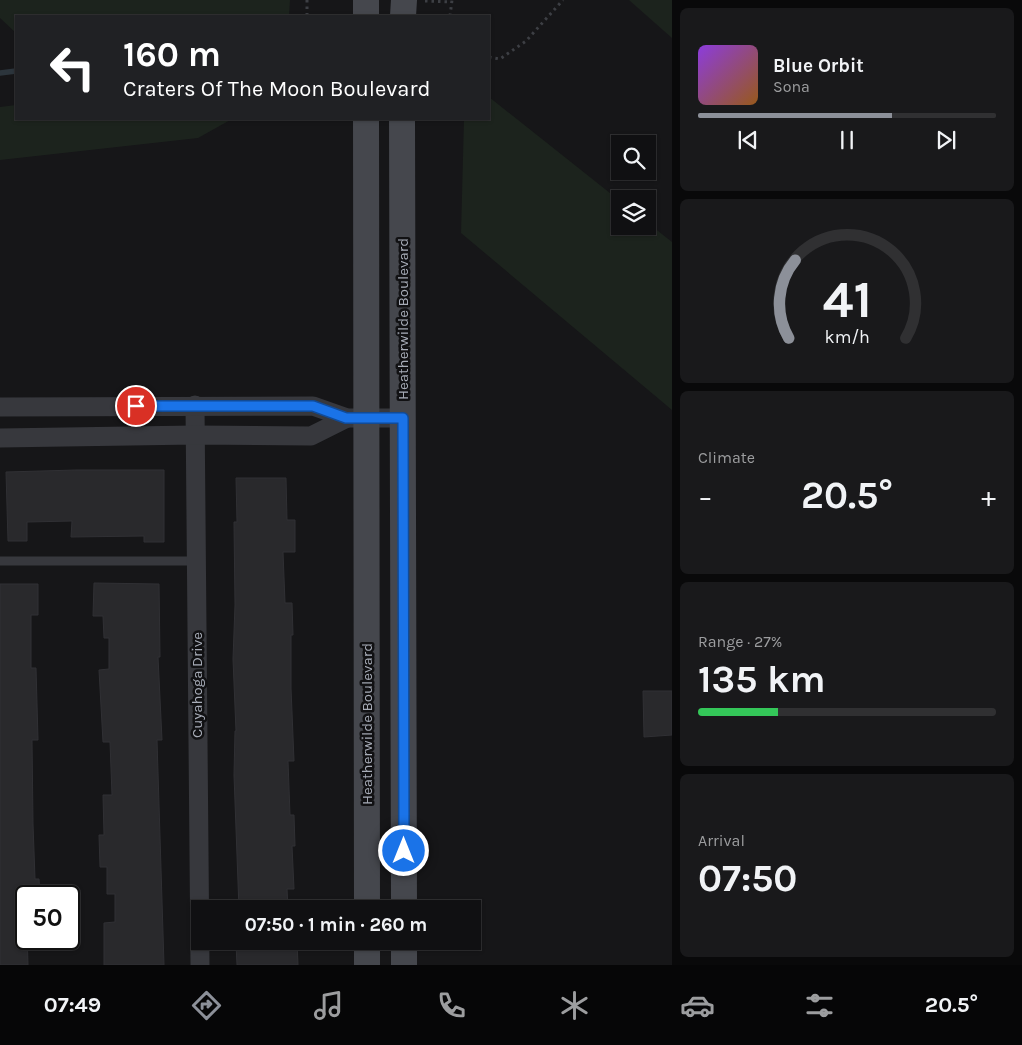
<!DOCTYPE html>
<html lang="en">
<head>
<meta charset="utf-8">
<style>
	:root { --surface:#101012; --page:#19191b; --text:#f1f3f6; --muted:#9c9d9f; --line:#303032; --accent:#8c9099 }
	body { margin:0; font-family:Karla,sans-serif; background:var(--page); color:var(--text); height:100vh; display:flex; flex-direction:column; font-size:19px; white-space:nowrap }
	* { box-sizing:border-box; margin:0 }
	p { font-size:16px; color:var(--muted) }
	.icon { flex:none; width:28px; height:28px; fill:none; stroke:currentColor; stroke-width:2; stroke-linecap:round; stroke-linejoin:round }
	.map { position:relative; flex:1; overflow:hidden }
	.panel { display:flex; flex-direction:column; gap:8px; padding:8px; background:#09090a; width:350px }
	.panel>* { flex:none }
	.top-card { position:absolute; left:15px; top:15px; width:475px; height:105px; border-radius:0px; box-shadow:0 1px 4px #0004,0 0 0 1px var(--line); background:#202124; color:#fff; overflow:hidden }
	.buttons { position:absolute; left:611px; top:135px; display:grid; gap:10px }
	.buttons a { display:grid; place-items:center; width:45px; height:45px; border-radius:0px; background:var(--surface); box-shadow:0 1px 4px #0004,0 0 0 1px var(--line); font-size:25px }
	.speed { position:absolute; left:15px; top:885px; display:flex; gap:10px; font-size:25px; font-weight:700; text-align:center }
	.speed>* { display:grid; place-content:center; width:65px; height:65px; border-radius:50%; background:var(--surface); box-shadow:0 1px 4px #0004,0 0 0 1px var(--line); line-height:1 }
	.speed .limit { border:2px solid #111; border-radius:8px; background:#fff; color:#111 }
	.pin { position:absolute; display:grid; place-items:center; width:42px; height:42px; color:#fff; margin:-21px; border:2px solid #fff; border-radius:50%; box-shadow:0 1px 5px #0007 }
	.me { position:absolute; width:55px; margin:-28px; rotate:0deg; stroke-linejoin:round; filter:drop-shadow(0 0 4px #0008) }
	.turn { display:flex; align-items:center; gap:18px; height:105px; padding:0 25px; font-size:22px }
	.turn .icon { width:65px; height:65px; stroke-width:2.5 }
	.turn b { display:block; font-size:35px; line-height:42px }
	.big { font-size:38px; font-weight:700; line-height:1.1 }
	.panel .widget { flex:1; display:flex; flex-direction:column; justify-content:center; gap:8px; min-width:0; padding:0 18px; border-radius:8px; background:var(--page) }
	.panel .dial { align-items:center; gap:0 }
	.dial svg { height:130px; overflow:visible; fill:none; stroke:var(--line); stroke-width:7; stroke-linecap:round; text-anchor:middle }
	.dial text { fill:var(--text); stroke:none }
	.song { display:flex; align-items:center; gap:15px }
	.cover { width:60px; height:60px; border-radius:8px; background:linear-gradient(135deg,hsl(270 70% 55%),hsl(30 70% 35%)) }
	.played { height:5px; border-radius:2px; background:linear-gradient(90deg,var(--accent) 65%,var(--line) 65%) }
	.keys { display:flex; justify-content:space-around; direction:ltr }
	.heat { display:flex; justify-content:space-between; align-items:center; font-size:28px; direction:ltr }
	.charge { height:8px; border-radius:4px; background:linear-gradient(90deg,#34c759 27%,var(--line) 0) }
	.trip { position:absolute; left:191px; top:900px; width:290px; height:50px; border-radius:0px; background:var(--surface); box-shadow:0 1px 4px #0004,0 0 0 1px var(--line); font-weight:700; line-height:50px; text-align:center }
	.tabs { display:flex; height:80px; justify-content:space-around; align-items:center; background:#060607; color:var(--muted) }
	.tabs .icon { width:35px; height:35px }
	.tabs .on { color:var(--accent) }
	.tabs b { font-size:22px; color:var(--text) }
	main { display:flex; flex:1; min-height:0 }
	.map>svg:first-child { display:block }
	.green { fill:#1c231d }
	.lines { fill:none; stroke-linecap:round; stroke-linejoin:round }
	.stream { stroke:#2c353c; stroke-width:5.5 }
	.building { fill:#29292c; stroke:#303034 }
	.path { stroke:#3d3f44; stroke-width:3; stroke-dasharray:2.5 4; stroke-linecap:butt }
	.lane { stroke:#37383d; stroke-width:9 }
	.street { stroke:#37383d; stroke-width:19 }
	.secondary { stroke:#45474d; stroke-width:26 }
	.route-casing { stroke:#114b97; stroke-width:12 }
	.route { stroke:#1a73e8; stroke-width:9 }
	.labels { text-anchor:middle; stroke-width:5; stroke-linejoin:round; paint-order:stroke }
	.street-label { font-size:15px; fill:#a8adb8; stroke:#111113 }
</style>
</head>
<body>
<main>
<div class="map">
<svg width="672" height="965" viewBox="0 0 672 965">
	<rect width="100%" height="100%" fill="#161618"/>
	<g class="green">
		<path d="M0,0H290L289,16H16V33L0,18Z"/>
		<path d="M629,0H672V38Z"/>
		<path d="M489,97L620,201V226H648V223L672,242V410L461,233L464,119H489Z"/>
		<path d="M16,105V119H232L198,138L0,160V107Z"/>
	</g>
	<g class="lines">
		<path class="stream" d="M0,73L16,71"/>
	</g>
	<g class="building">
		<path d="M76,470H164V542H144V536L71,537L72,521L27,522V541H8L6,472Z"/>
		<path d="M236,478H286L287,520H295V552H283L285,603H292L293,635H291V688L294,761H288L290,815H294L295,846H292L294,889H287L288,909H239L234,775L235,731H236L233,659L235,605L234,522H237Z"/>
		<path d="M94,583L159,584L160,657H158L162,740H157L164,965H104V923L115,922V894H107V867H100L99,835H104L103,795H112L110,742H103L99,670L109,669V638H104L103,616H93Z"/>
		<path d="M0,584H38V615H31V668H36L38,740H32L33,824L35,879H39L40,896H26L28,965H0Z"/>
		<path d="M643,691H672V735L644,737Z"/>
		<path d="M297,941L298,965H237L236,943Z"/>
	</g>
	<g class="lines">
		<g class="path">
			<path d="M307,0V16"/>
			<path d="M425,1L451,2"/>
			<path d="M450,16L452,0"/>
			<path d="M489,57L500,59L526,41L563,0"/>
		</g>
		<path class="lane" d="M0,561H196"/>
		<g class="street">
			<path d="M195,405L200,965"/>
			<path d="M0,407L313,406L347,418H403"/>
			<path d="M0,438L195,435L311,436L347,418"/>
		</g>
		<g class="secondary">
			<path d="M366,0V16"/>
			<path d="M403,16L404,0"/>
			<path d="M366,119L367,909"/>
			<path d="M402,119L404,909"/>
			<path d="M367,941V965"/>
			<path d="M404,941V965"/>
		</g>
	</g>
	<g class="lines">
		<defs>
			<path id="route" d="M136,406H313L346,418H403L404,851"/>
		</defs>
		<use href="#route" class="route-casing"/>
		<use href="#route" class="route"/>
	</g>
	<g class="labels">
		<g class="street-label">
			<text transform="translate(403 319) rotate(-90)" y="5">Heatherwilde Boulevard</text>
			<text transform="translate(197 685) rotate(-90)" y="5">Cuyahoga Drive</text>
			<text transform="translate(367 724) rotate(-90)" y="5">Heatherwilde Boulevard</text>
		</g>
	</g>
</svg>
<div class="buttons">
<a><svg class="icon" aria-label="search" viewBox="0 0 24 24"><circle cx="10" cy="10" r="6"/><path d="M15 15l6 6"/></svg></a>
<a><svg class="icon" aria-label="layers" viewBox="0 0 24 24"><path d="M12 4l9 5-9 5-9-5zM3 14l9 5 9-5"/></svg></a>
</div>
<div class="speed"><div class="limit">50</div></div>
<div class="pin" style="left:136px;top:406px;background:#d93025"><svg class="icon" aria-label="arrive" viewBox="0 0 24 24"><path d="M6 21V4h12l-3 4 3 4H6"/></svg></div>
<svg class="me" style="left:404px;top:851px" viewBox="-20 -20 40 40"><circle r="17" fill="#1a73e8" stroke="#fff" stroke-width="3"/><path d="M0-11L8 9 0 5-8 9z" fill="#fff"/></svg>
<div class="trip">07:50 · 1 min · 260 m</div>
<div class="top-card">
<div class="turn"><svg class="icon" aria-label="left" viewBox="0 0 24 24"><path d="M17 20v-9H6M10 6l-5 5 5 5"/></svg><div><b>160 m</b>Craters Of The Moon Boulevard</div></div>
</div>
</div>
<section class="panel">
<div class="widget">
<div class="song"><i class="cover"></i><div><b>Blue Orbit</b><p>Sona</p></div></div>
<div class="played"></div>
<div class="keys"><svg class="icon" aria-label="previous" viewBox="0 0 24 24"><path d="M18 5L8 12l10 7zM5 5v14"/></svg><svg class="icon" aria-label="pause" viewBox="0 0 24 24"><path d="M8 5v14M16 5v14"/></svg><svg class="icon" aria-label="next" viewBox="0 0 24 24"><path d="M6 5l10 7-10 7zM19 5v14"/></svg></div>
</div>
<div class="widget dial"><svg viewBox="0 0 100 80">
<path d="M14 69A42 42 0 1 1 86 69"/>
<path d="M14 69A42 42 0 0 1 18 21" stroke="#8c9099"/>
<text x="50" y="56" font-size="32" font-weight="700">41</text>
<text x="50" y="72" font-size="11">km/h</text>
</svg></div>
<div class="widget"><p>Climate</p>
<div class="heat"><a>−</a><b class="big">20.5°</b><a>+</a></div>
</div>
<div class="widget"><p>Range · 27%</p><b class="big">135 km</b><div class="charge"></div></div>
<div class="widget"><p>Arrival</p><b class="big">07:50</b></div>
</section>
</main>
<nav class="tabs">
<b>07:49</b>
<svg class="icon on" aria-label="directions" viewBox="0 0 24 24"><path d="M12 3l9 9-9 9-9-9zM9 14v-3h6M13 9l2 2-2 2"/></svg>
<svg class="icon" aria-label="music" viewBox="0 0 24 24"><path d="M9 18V5l10-2v13"/><circle cx="6" cy="18" r="3"/><circle cx="16" cy="16" r="3"/></svg>
<svg class="icon" aria-label="phone" viewBox="0 0 24 24"><path d="M5 4h4l2 5-3 2q2 4 5 5l2-3 5 2v4C11 20 4 13 5 4z"/></svg>
<svg class="icon" aria-label="climate" viewBox="0 0 24 24"><path d="M12 3v18M4 7l16 10M4 17L20 7"/></svg>
<svg class="icon" aria-label="car" viewBox="0 0 24 24"><path d="M5 17H2v-5l4-1 3-4h7l3 4 3 1v5h-3M9 17h6M6 11h13"/><circle cx="7" cy="17" r="2"/><circle cx="17" cy="17" r="2"/></svg>
<svg class="icon" aria-label="filters" viewBox="0 0 24 24"><path d="M4 7h16M4 17h16"/><circle cx="9" cy="7" r="2"/><circle cx="15" cy="17" r="2"/></svg>
<b>20.5°</b>
</nav>
</body>
</html>
